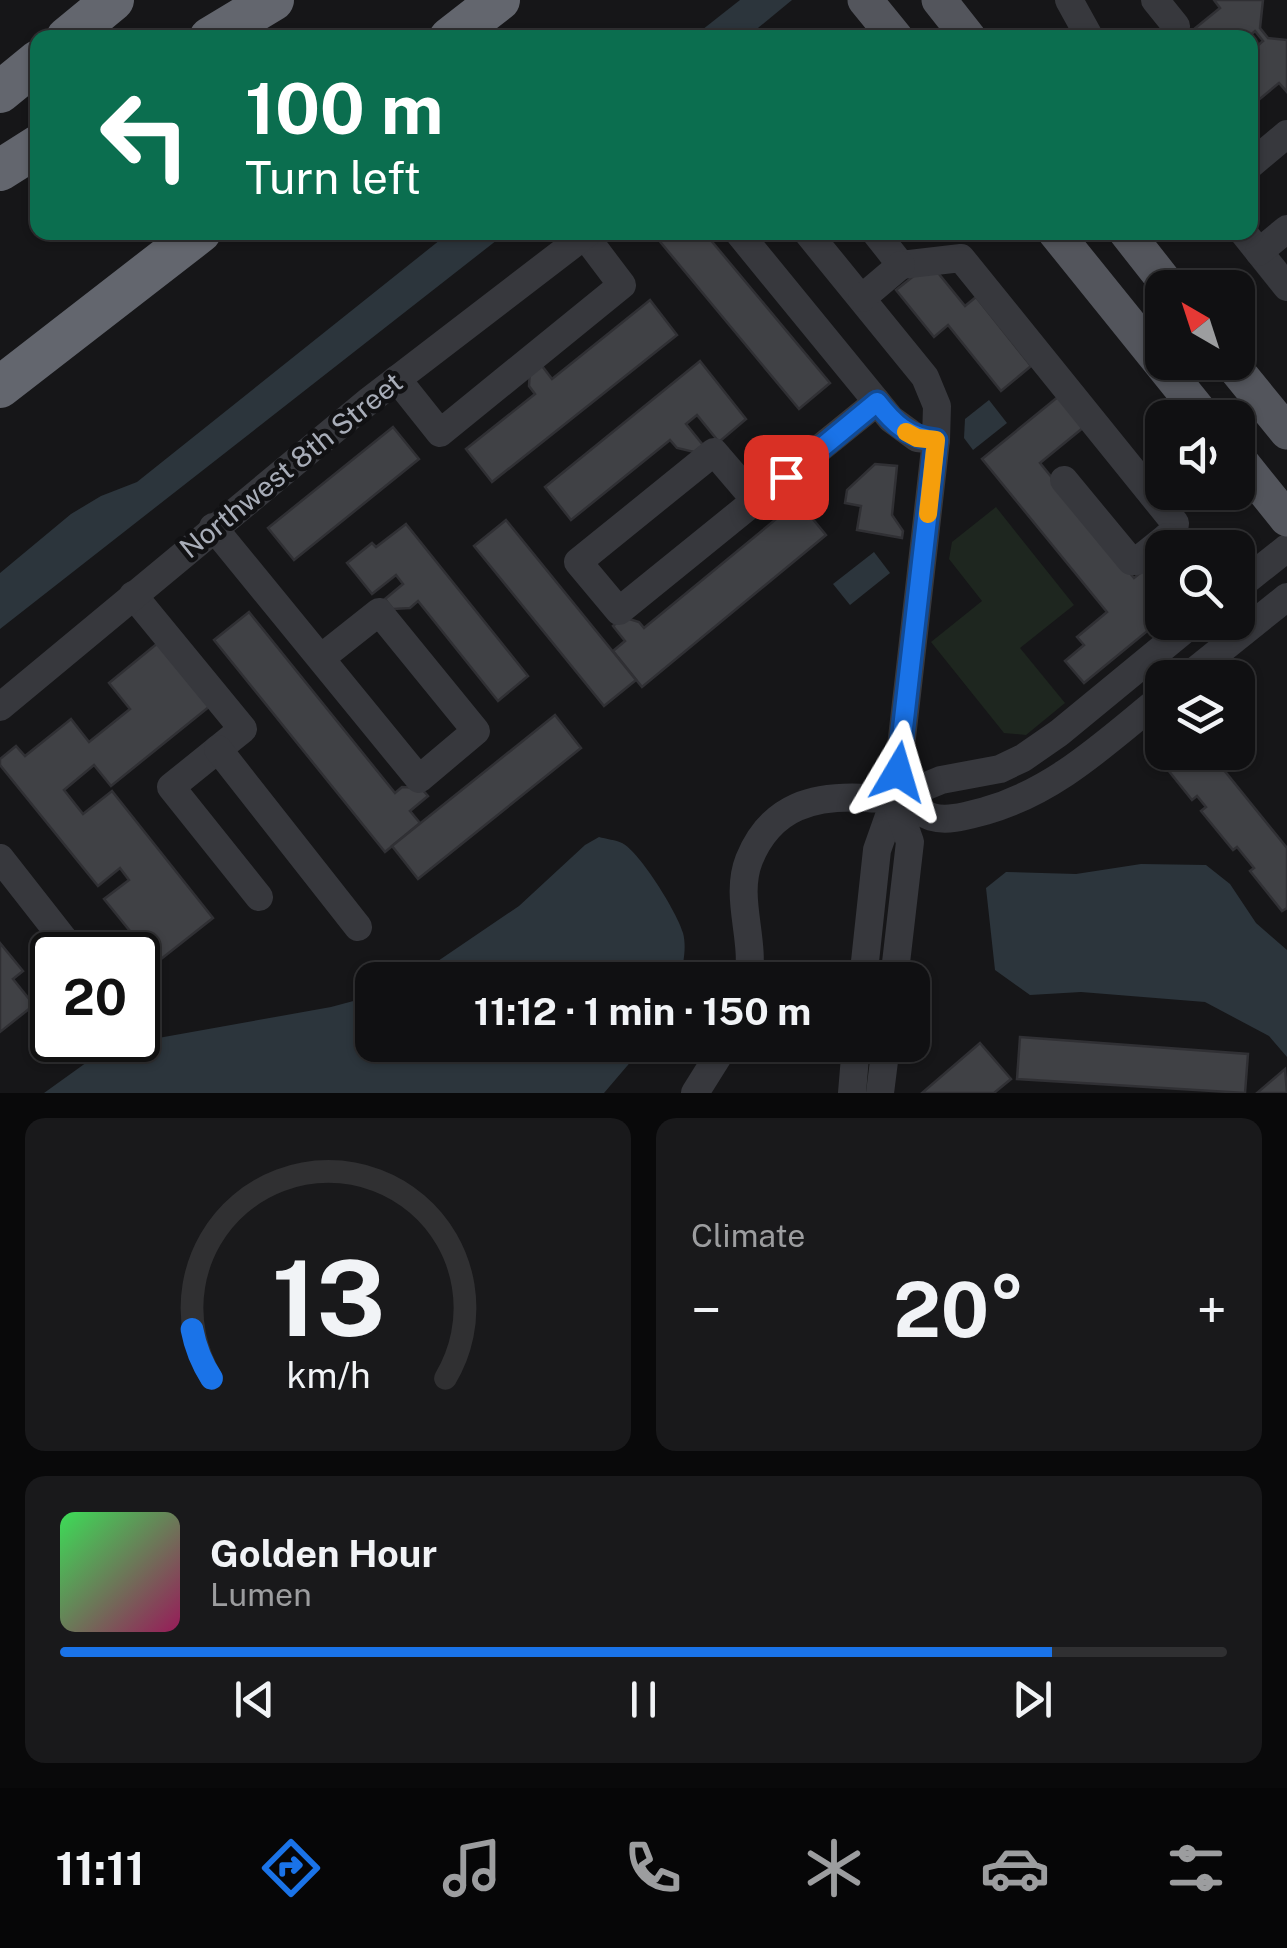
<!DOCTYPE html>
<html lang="en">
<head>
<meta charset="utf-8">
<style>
	:root { --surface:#101012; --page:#19191b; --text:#f1f3f6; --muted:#9c9d9f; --line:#303032; --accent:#1a73e8 }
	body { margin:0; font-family:"Public Sans",sans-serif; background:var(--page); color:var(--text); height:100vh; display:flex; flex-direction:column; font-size:38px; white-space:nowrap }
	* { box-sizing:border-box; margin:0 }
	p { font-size:32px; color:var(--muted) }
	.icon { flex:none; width:55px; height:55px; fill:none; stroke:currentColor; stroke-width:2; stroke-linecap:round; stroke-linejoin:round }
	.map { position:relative; height:1093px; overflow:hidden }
	.sheet { display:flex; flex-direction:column; gap:25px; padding:25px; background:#09090a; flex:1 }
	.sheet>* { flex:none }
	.banner { position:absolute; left:30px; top:30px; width:1228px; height:210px; border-radius:20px; box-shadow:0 2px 8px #0004,0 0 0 2px var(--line); background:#0b6e4f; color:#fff; overflow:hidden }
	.needle { width:65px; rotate:321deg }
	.buttons { position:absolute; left:1145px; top:270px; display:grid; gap:20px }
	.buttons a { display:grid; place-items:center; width:110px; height:110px; border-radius:20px; background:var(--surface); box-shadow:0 2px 8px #0004,0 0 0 2px var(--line); font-size:50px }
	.speed { position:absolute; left:30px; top:932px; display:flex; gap:20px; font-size:50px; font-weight:700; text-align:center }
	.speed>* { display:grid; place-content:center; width:130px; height:130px; border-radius:50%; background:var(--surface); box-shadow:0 2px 8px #0004,0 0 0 2px var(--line); line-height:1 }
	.speed .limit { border:5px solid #111; border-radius:15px; background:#fff; color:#111 }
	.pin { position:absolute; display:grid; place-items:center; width:85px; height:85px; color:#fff; margin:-42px; border-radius:20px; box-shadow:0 5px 15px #0006 }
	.me { position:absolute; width:110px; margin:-55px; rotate:7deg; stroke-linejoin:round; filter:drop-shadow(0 0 8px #0008) }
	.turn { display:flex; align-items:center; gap:35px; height:210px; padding:0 50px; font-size:45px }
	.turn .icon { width:130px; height:130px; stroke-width:2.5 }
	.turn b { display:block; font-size:70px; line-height:85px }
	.big { font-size:75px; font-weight:700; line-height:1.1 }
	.sheet .tile { flex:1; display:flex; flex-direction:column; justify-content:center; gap:15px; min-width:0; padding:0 35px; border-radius:20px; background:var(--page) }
	.sheet .dial { align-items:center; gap:0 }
	.dial svg { height:260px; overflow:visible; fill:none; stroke:var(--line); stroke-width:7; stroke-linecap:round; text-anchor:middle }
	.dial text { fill:var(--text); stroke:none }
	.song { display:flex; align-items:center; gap:30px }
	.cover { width:120px; height:120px; border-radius:15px; background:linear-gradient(135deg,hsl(130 70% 55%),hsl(330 70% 35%)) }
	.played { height:10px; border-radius:5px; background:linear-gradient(90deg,var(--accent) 85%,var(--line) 85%) }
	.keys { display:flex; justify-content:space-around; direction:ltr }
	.heat { display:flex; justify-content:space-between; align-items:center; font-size:55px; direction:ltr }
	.sheet .tiles { flex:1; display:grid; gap:25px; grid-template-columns:1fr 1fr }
	.tile:last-child { grid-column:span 2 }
	.trip { position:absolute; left:355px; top:962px; width:575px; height:100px; border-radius:20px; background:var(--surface); box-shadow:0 2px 8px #0004,0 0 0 2px var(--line); font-weight:700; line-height:100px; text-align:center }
	.tab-bar { display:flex; height:160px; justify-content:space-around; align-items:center; background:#060607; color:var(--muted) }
	.tab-bar .icon { width:70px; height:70px }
	.tab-bar .active { color:var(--accent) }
	.tab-bar b { font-size:45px; color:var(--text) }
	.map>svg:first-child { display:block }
	.green { fill:#1e261f }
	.water { fill:#2c353c }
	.building { fill:#404145; stroke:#303034; stroke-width:2.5 }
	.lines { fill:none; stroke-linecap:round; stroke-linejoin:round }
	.minor { stroke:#37383d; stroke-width:28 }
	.major { stroke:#53555c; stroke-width:35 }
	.highway { stroke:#63666e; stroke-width:42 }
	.route-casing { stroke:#114b97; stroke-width:25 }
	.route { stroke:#1a73e8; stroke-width:18 }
	.slow { stroke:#f59e0b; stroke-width:18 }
	.labels { text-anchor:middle; stroke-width:9; stroke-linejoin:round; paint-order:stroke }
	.street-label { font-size:28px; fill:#a8adb8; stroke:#111113 }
</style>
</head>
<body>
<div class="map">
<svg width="1287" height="1093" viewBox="0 0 1287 1093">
	<rect width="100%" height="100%" fill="#161618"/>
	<path class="green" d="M996,507L1074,605L1020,648L1065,703L1026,735L1004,733L931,642L982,601L949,559L952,542Z"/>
	<g class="water">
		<path d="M740,0H792L747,37H693Z"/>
		<path d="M450,232L506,233L0,629V573L71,514L101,496L137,482Z"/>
		<path d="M989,400L1007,423L973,450L964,438L965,419Z"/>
		<path d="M874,552L890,573L850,605L833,584Z"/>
		<path d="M599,837C606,839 616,840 622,843C640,852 678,914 683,933C687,948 683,966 679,980H410L519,906L585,845Z"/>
		<path d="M1141,864L1206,865L1230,884L1256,923L1287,950V1057L1269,1036L1205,1002L1081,992L1030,995L995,970L986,888L1006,872L1076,874Z"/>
		<path d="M372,996V1045H645L604,1093H44L108,1047L331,1007Z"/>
	</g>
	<g class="building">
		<path d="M1214,0H1263L1260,28L1268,38L1287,40V92L1279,83L1250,107V52L1263,41L1255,31L1247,38H1183L1220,8Z"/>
		<path d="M652,232H704L830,383L799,409Z"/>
		<path d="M930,263L965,306L976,297L1031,366L1001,391L948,325L934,337L896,290Z"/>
		<path d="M650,300L677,335L492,482L466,449L535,394L529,386L530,369L539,362L552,379Z"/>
		<path d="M700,361L746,419L719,442L697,415L686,424L703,445L694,452L677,448L670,440L571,520L545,487Z"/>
		<path d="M1059,396L1084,427L1040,463L1134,578L1155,561L1162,571V619L1084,683L1065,661L1084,645L1077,637L1107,612L982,459Z"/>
		<path d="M393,427L419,459L294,560L268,528Z"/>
		<path d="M875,464L897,466L892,515L903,531L902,538L857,530L861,506L845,503L847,490Z"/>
		<path d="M798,501L826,535L642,687L613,651L625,641L613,626L623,617L639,622L644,628Z"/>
		<path d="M506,520L636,680L604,706L474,546Z"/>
		<path d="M406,524L528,676L498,701L418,601L410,608L393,609L385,599L403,584L396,575L372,594L347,563L372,543L376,547Z"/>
		<path d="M249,612L395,793L402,787L421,788L428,796L410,811L420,823L385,852L214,640Z"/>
		<path d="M159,642L210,706L111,786L94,765L64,790L83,814L112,791L213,918L156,963L104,899L129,880L120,868L98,886L0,765V759L16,746L25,756L71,719L89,742L130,709L109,683Z"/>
		<path d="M555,715L581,748L418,879L392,846Z"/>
		<path d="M1169,752H1223L1215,759L1287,848V908L1282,911L1250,871L1254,868L1237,847L1233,850L1201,811L1206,807L1197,796L1192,800L1160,760Z"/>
		<path d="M0,943L23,971L13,979L34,1005L0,1032Z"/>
		<path d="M1020,1037L1248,1054L1245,1093L1017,1079Z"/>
		<path d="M980,1043L1011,1079L994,1093H922Z"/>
		<path d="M1285,1069L1287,1093H1257Z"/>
	</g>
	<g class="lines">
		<g class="minor">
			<path d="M1069,0L1090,38"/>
			<path d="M1155,0L1176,26"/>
			<path d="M1250,165L1287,134"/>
			<path d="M738,232L891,419L917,438L936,440"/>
			<path d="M807,232L925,377L937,406L936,440L895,799L877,850L863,980"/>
			<path d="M875,232L901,265L961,258L1175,523L1174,531L1167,537L1175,548"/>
			<path d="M1243,232L1287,287"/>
			<path d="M1259,252L1287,229"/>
			<path d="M862,298L901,265"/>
			<path d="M397,379L440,433L622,285L585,236"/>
			<path d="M1064,480L1131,561H1137L1167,537"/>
			<path d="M756,501L714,452L578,562L619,611L877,402"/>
			<path d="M213,527L419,779L476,731L379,612L321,658"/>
			<path d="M1238,587L1287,548"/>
			<path d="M133,595L243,729L171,787L259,897"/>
			<path d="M1186,678L1287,597"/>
			<path d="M0,707L370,400L589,232"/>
			<path d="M218,749L358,927"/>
			<path d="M895,799L941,780L1000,769L1023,758L1059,733L1194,622"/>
			<path d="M0,858L76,955"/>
			<path d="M748,980C756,940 734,898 749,860C771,805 815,795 867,798C877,799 889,798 898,800C910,804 920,813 932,817C948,822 969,815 985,811C1056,791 1106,742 1162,697"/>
			<path d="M894,980L910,842L895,799"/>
			<path d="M695,1093L725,1045"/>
			<path d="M852,1093L856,1045"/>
			<path d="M880,1093L886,1045"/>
		</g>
		<g class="major">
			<path d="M865,0L896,38"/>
			<path d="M939,0L969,38"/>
			<path d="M1055,232L1205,418"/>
			<path d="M1126,232L1170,288"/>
			<path d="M1230,362L1287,432"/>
			<path d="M1238,458L1287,519"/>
		</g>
		<g class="highway">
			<path d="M67,38L113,0"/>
			<path d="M210,38L273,0"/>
			<path d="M450,38L499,0"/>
			<path d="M0,92L38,61"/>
			<path d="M0,170L38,146"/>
			<path d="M0,387L200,232"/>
		</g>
	</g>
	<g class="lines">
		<defs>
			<path id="route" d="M786,477L877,402C894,424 908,437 936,440L898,772"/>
		</defs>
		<use href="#route" class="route-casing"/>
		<use href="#route" class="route"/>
		<path class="slow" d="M906,432L917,438L936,440L928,514"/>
	</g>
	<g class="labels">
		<g class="street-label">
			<text transform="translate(291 465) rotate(-39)" y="10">Northwest 8th Street</text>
		</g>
	</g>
</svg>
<div class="buttons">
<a><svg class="needle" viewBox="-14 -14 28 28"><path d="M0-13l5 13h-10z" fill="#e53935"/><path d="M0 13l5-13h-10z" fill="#9c9d9f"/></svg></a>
<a><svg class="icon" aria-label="sound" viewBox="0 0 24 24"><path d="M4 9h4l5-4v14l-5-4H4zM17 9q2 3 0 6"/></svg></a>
<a><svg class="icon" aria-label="search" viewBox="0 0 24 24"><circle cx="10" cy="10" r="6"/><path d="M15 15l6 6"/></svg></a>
<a><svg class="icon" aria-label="layers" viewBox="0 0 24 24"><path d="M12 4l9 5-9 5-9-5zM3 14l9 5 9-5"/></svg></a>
</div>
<div class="speed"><div class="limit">20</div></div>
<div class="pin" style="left:786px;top:477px;background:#d93025"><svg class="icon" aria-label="arrive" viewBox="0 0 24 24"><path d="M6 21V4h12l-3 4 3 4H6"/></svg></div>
<svg class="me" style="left:898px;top:772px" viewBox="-20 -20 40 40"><path d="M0-17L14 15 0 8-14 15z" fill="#1a73e8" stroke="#fff" stroke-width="4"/></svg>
<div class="trip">11:12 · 1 min · 150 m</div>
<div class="banner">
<div class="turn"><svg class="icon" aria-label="left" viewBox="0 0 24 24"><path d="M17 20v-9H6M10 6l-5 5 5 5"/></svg><div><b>100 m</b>Turn left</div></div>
</div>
</div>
<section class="sheet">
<div class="tiles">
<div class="tile dial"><svg viewBox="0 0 100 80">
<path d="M14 69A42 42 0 1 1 86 69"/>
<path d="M14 69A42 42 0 0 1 8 54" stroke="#1a73e8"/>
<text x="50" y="56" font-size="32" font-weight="700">13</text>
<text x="50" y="72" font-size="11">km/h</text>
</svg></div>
<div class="tile"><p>Climate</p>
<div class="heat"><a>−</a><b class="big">20°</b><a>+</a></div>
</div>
<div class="tile">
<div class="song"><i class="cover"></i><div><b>Golden Hour</b><p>Lumen</p></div></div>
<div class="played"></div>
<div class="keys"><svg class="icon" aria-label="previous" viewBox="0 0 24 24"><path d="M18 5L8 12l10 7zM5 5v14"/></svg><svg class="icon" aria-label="pause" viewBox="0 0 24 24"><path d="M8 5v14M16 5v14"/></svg><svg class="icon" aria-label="next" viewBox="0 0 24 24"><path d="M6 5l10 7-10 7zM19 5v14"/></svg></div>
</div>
</div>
</section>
<nav class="tab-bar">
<b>11:11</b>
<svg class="icon active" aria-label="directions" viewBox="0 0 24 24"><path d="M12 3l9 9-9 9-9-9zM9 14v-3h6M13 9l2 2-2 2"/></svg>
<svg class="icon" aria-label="music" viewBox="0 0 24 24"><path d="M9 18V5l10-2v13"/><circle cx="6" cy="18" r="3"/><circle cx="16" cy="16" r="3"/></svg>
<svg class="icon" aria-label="phone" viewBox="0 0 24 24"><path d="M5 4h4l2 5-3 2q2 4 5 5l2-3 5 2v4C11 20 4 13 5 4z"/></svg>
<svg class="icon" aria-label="climate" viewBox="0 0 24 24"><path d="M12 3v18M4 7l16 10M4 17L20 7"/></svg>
<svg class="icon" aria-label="car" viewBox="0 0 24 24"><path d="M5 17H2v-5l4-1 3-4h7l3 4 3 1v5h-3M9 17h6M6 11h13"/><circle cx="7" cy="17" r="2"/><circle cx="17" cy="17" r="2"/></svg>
<svg class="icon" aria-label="filters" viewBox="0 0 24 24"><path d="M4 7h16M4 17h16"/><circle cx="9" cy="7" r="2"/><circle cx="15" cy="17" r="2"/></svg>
</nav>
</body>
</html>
